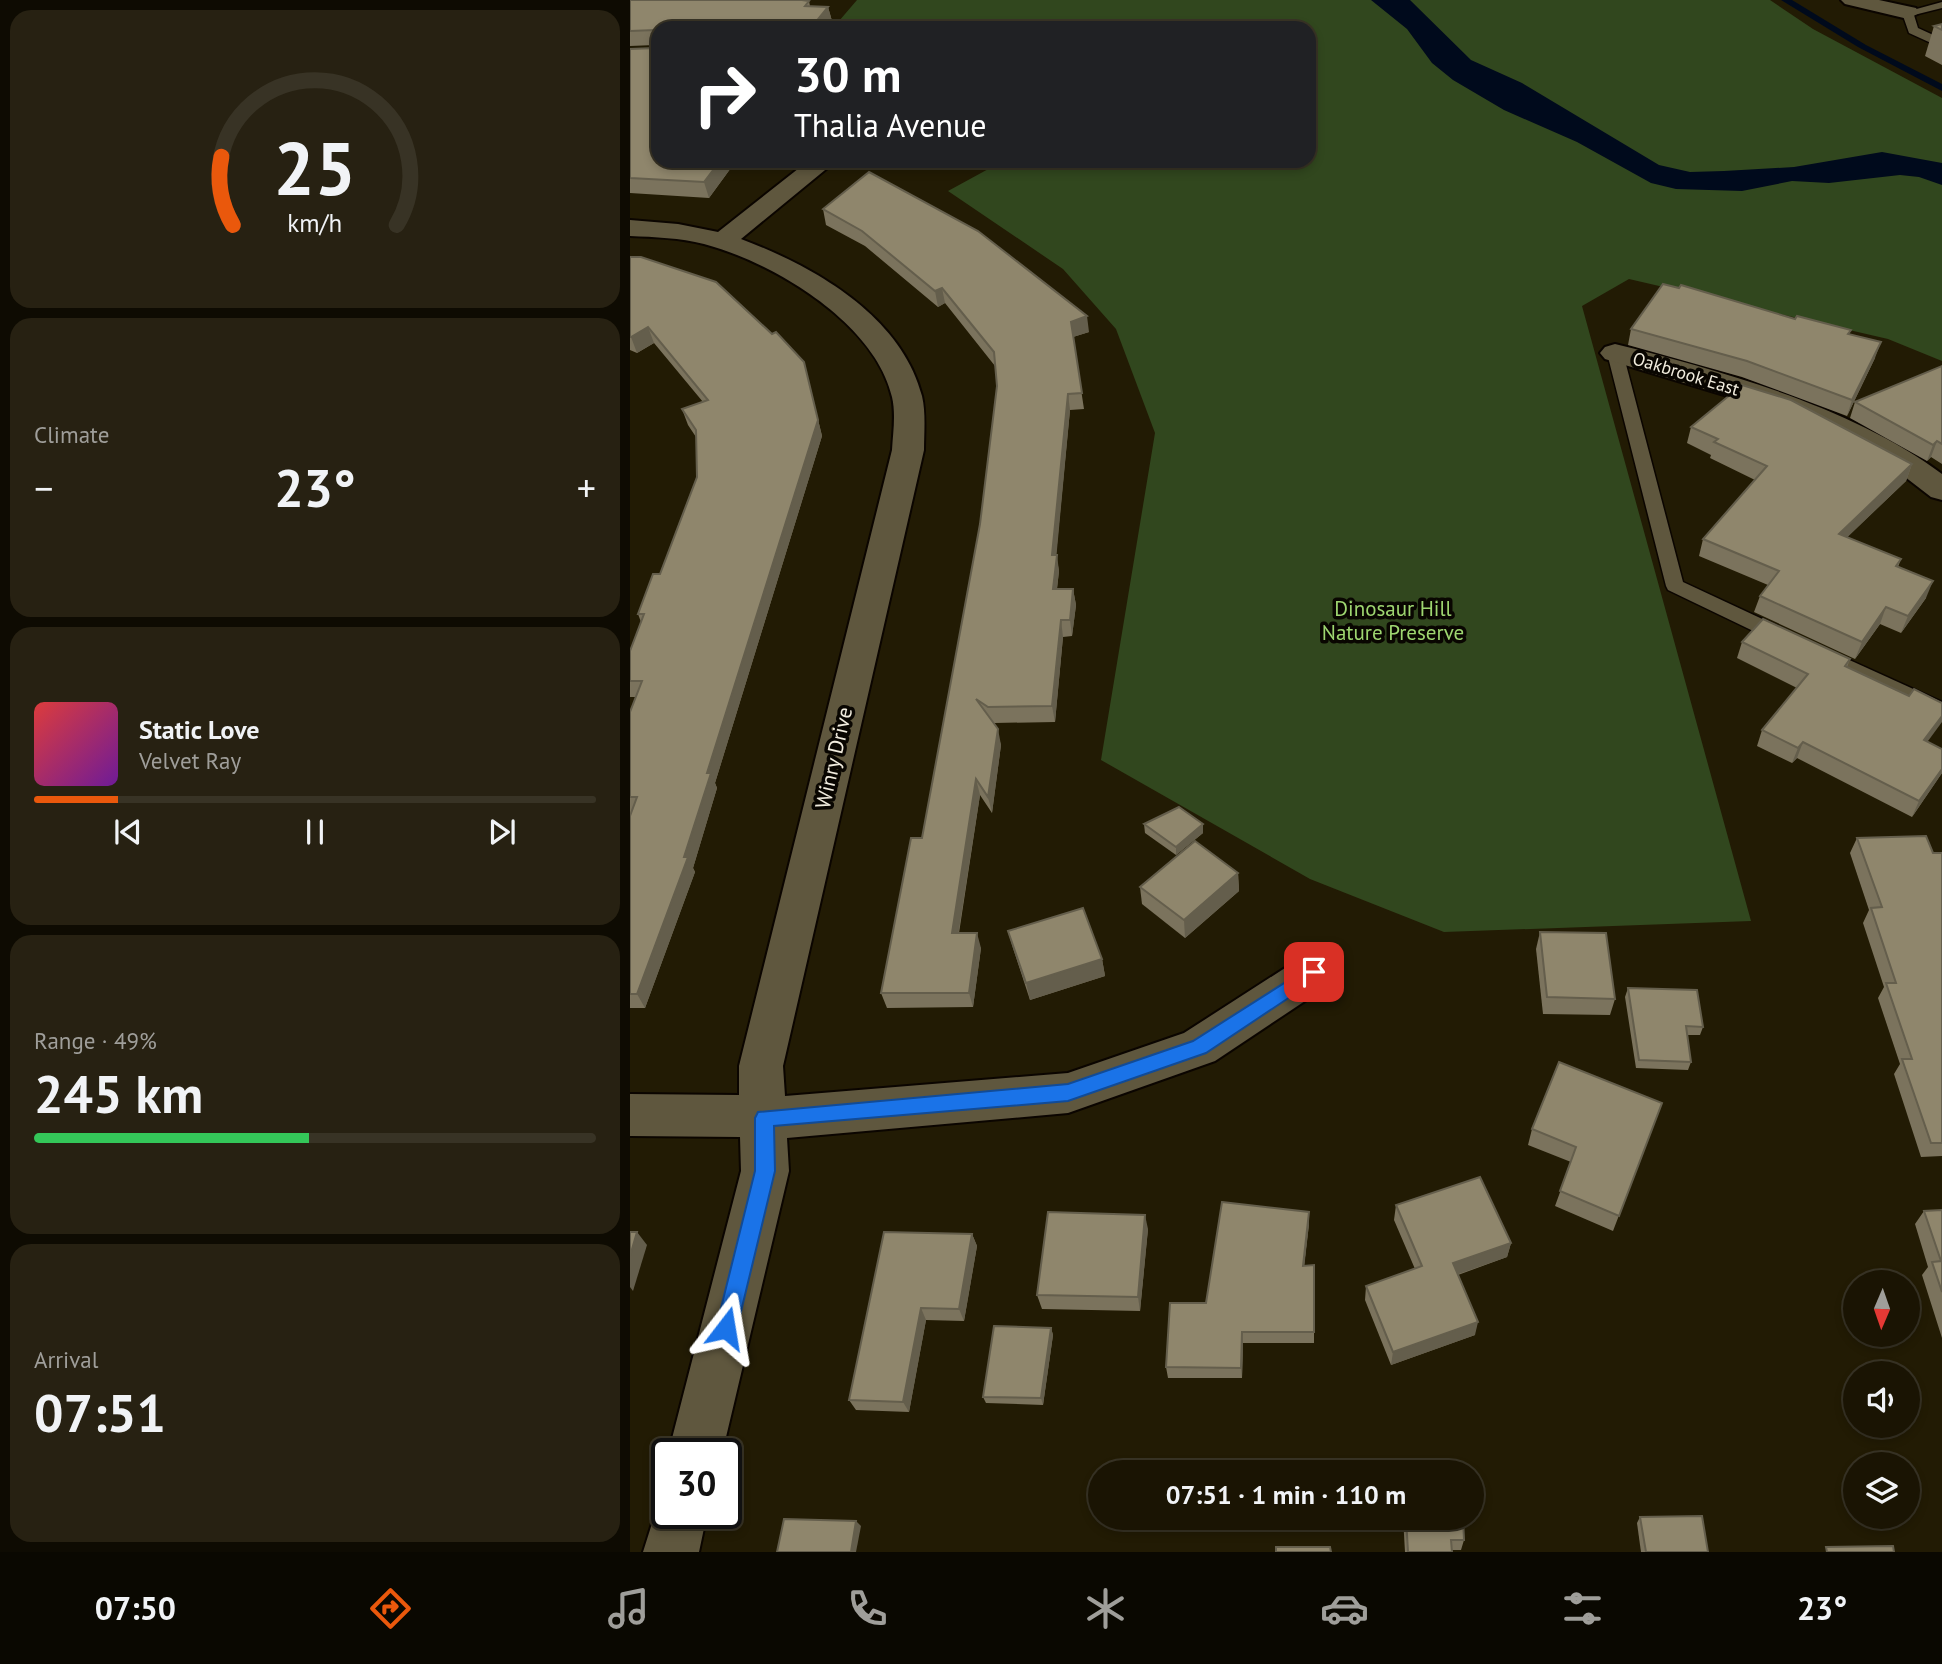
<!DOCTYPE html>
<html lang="en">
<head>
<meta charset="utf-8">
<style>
	:root { --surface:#1a1403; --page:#272112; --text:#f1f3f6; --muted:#9f9e9a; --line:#383325; --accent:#ea580c }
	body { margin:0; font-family:"PT Sans",sans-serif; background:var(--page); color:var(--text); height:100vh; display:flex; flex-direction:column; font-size:26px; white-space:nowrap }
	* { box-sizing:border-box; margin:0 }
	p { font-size:23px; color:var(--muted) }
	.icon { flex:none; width:38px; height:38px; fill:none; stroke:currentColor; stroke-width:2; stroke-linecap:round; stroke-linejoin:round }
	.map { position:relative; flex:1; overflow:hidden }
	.panel { display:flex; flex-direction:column; gap:10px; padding:10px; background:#0e0b02; width:630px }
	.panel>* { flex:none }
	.hud { position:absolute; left:21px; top:21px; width:665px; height:147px; border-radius:21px; box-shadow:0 4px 10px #0003,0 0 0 2px var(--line); background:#202124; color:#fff; overflow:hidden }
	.needle { width:46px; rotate:182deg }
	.tools { position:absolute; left:1213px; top:1270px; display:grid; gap:14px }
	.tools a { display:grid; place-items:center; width:77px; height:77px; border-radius:50%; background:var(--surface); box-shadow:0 4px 10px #0003,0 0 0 2px var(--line); font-size:35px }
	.speed { position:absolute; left:21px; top:1438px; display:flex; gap:14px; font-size:35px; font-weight:700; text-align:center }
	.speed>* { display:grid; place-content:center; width:91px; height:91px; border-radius:50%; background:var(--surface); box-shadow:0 4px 10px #0003,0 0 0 2px var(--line); line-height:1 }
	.speed .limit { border:4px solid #111; border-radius:10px; background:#fff; color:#111 }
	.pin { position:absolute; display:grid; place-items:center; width:60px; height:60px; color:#fff; margin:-30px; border-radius:14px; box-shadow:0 4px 10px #0006 }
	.me { position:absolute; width:77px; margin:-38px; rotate:14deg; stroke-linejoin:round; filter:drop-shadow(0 0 5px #0008) }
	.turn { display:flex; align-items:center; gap:24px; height:147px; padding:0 28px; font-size:32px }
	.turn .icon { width:91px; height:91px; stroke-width:2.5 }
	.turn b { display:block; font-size:49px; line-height:60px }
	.big { font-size:52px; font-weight:600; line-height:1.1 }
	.panel .widget { flex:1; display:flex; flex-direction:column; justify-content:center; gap:10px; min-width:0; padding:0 24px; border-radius:21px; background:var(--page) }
	.panel .dial { align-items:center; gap:0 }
	.dial svg { height:182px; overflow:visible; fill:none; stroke:var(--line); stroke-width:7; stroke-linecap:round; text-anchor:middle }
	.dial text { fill:var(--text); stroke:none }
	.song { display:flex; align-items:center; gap:21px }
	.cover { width:84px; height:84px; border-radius:10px; background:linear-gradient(135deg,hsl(0 70% 55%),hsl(280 70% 35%)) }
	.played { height:7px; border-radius:4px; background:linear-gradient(90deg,var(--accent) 15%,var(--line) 15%) }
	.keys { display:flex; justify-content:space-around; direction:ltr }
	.heat { display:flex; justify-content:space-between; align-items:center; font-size:38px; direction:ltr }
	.charge { height:10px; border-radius:5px; background:linear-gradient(90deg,#34c759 49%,var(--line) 0) }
	.trip { position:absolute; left:458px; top:1460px; width:396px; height:70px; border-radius:35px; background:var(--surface); box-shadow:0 4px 10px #0003,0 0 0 2px var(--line); font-weight:600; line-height:70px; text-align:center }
	.dock { display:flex; height:112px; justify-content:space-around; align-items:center; background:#0a0801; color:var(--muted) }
	.dock .icon { width:49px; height:49px }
	.dock .on { color:var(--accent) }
	.dock b { font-size:32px; color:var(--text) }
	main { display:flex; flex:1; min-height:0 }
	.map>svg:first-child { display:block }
	.green { fill:#31471e }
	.water { fill:#000a1c }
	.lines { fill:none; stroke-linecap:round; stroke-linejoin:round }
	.lane-casing { stroke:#0b0500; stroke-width:3 }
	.street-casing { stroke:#0b0500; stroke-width:4 }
	.lane { fill:#5f573e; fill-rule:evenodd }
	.street { fill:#5f573e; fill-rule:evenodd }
	.wall { fill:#7b735d }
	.shaded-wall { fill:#645e4c }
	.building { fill:#8f866c; stroke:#645e4c; stroke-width:2 }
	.route { fill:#1a73e8; stroke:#114b97; stroke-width:2 }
	.labels { text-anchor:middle; stroke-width:7; stroke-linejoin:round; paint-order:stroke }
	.far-street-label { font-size:18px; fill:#f1ecde; stroke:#090601 }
	.park-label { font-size:21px; fill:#9ed670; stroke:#090601 }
	.street-label { font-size:21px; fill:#f1ecde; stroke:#090601 }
</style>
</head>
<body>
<main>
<section class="panel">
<div class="widget dial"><svg viewBox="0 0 100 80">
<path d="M14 69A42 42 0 1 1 86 69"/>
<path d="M14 69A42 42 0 0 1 9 39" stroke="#ea580c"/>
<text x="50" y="56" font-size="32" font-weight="700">25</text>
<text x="50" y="72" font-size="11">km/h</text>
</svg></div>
<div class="widget"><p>Climate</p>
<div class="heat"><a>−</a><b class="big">23°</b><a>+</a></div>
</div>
<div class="widget">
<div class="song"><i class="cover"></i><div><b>Static Love</b><p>Velvet Ray</p></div></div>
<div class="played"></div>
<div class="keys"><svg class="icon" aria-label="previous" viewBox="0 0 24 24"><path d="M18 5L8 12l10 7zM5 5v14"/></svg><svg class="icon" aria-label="pause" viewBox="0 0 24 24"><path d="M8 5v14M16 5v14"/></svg><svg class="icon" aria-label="next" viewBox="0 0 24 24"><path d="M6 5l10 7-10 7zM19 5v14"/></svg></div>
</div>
<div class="widget"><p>Range · 49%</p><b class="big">245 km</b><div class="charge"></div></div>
<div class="widget"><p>Arrival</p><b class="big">07:51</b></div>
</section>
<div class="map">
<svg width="1312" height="1552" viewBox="0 0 1312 1552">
	<rect width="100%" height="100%" fill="#221b04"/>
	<path class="green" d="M227,0H1140L1183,29L1312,98V361L1258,339L999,279L952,306L1121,921L814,932L680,879L471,760L525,433L486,329L433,269L318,191L373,161H679V28H203Z"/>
	<g class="water">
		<path d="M741,0H780L841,60L892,83L1029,165L1060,172L1094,171L1164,167L1252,152L1312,163V185L1289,177L1270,175L1199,183L1162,181L1112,191L1046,189L1021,183L947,142L874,110L823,80L802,63L777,29Z"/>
		<path d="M1151,0H1162L1236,45L1312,84V91L1228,47Z"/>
	</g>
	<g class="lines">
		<defs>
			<g id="lane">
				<path d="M1312,2V8L1284,15L1288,28L1312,39V48L1279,33L1272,13Z"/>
				<path d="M985,348L993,353L1053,582L1158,631L1161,636L1158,641H1144L1038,590L1036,586L977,353Z"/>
				<path d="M1193,648L1312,702V717L1186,660L1183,655L1186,650Z"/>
			</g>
			<g id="street">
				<path d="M1211,0H1249L1286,8L1289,13L1278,19L1215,4Z"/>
				<path d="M178,161H206L111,239C183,266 271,315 292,396C296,413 294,433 294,450L153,1066L155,1096L438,1073L554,1033L669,959L684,954L699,959L705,972L699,985L585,1061L438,1113L157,1138L159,1171L92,1454H38L111,1171L110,1137L0,1136V1094L109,1095V1066L262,450C263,433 266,414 262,397C245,323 143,262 74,244C50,238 25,237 0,236V220L48,224L88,232Z"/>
				<path d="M985,344C1090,370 1225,408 1312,474V500L1301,497L1266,470L1157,414L975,359L970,353L975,347Z"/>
				<path d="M37,1492V1514H77L69,1552H13L31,1495Z"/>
			</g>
		</defs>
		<use href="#lane" class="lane-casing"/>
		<use href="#street" class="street-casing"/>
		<use href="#lane" class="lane"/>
		<use href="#street" class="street"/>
	</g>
	<g class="wall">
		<path d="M0,0L179,1L180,6L198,7L202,21L196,28H28V161H106L79,198L0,193V49L25,48V45L0,46Z"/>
		<path d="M1312,24V65L1295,56L1304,26Z"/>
		<path d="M193,209L459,332L443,337L454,409L440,410L426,555L429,571L427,589H443L446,605L442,636L433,637L425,722L364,723L371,745L362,813L350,795L329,933L351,948L343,1007L257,1008L251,993L292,838L350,524L367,386L365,366L315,303L308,307L235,246L196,225Z"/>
		<path d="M0,257L142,334L174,362L192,436L85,783L87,788L63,868L65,872L15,1008H0V816L1,813H0V712L6,697H0V651L11,622L8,614L30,574L67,477L66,437L58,425L52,409L73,402L24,343L7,353L0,350Z"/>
		<path d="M1165,319L1220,334L1245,358L1217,416L1112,377L998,345L1001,329Z"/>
		<path d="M1312,366V464L1301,457L1297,461L1220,418L1225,402Z"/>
		<path d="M1061,427L1282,464L1276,481L1217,537L1271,559L1268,567L1296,598L1271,633L1250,624L1225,659L1124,612L1130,596L1138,585L1069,556L1073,539L1125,480L1080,458L1081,455L1057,443Z"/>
		<path d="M1112,642L1220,659L1217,667L1297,741L1312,773L1282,817L1167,758L1162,763L1127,746L1132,730L1167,688L1107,658Z"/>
		<path d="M514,824L573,833L546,855L515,833Z"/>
		<path d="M1227,838L1303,853H1312V1156L1291,1157L1264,1074L1270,1064L1248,998L1254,987L1233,923L1239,910L1220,853Z"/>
		<path d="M608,873L609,891L555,938L512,904L510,887Z"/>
		<path d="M378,931L472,959L475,976L400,1000L383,948Z"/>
		<path d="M910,932L985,999L980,1015L913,1014L906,949Z"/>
		<path d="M998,988L1073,1027L1070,1035H1057L1061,1062L1058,1070L1006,1068L995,997Z"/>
		<path d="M1032,1103L983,1231L925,1206L941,1162L898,1145L902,1129Z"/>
		<path d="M766,1205L881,1243L877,1257L828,1275L845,1335L761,1365L735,1300L736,1286L785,1269L764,1220Z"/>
		<path d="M1312,1210V1338L1292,1275L1298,1267L1285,1224L1294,1211Z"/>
		<path d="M679,1224L674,1266L684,1332V1343H613L612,1378H538L536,1367L576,1303Z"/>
		<path d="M518,1229L510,1311L412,1309L407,1295Z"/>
		<path d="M342,1234L347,1246L334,1321L296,1320L279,1412L226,1410L219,1400Z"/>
		<path d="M421,1328L423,1335L413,1405L356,1403L353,1397Z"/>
		<path d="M773,1517H833L834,1540L831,1550H822V1552H775Z"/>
		<path d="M1010,1517L1078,1552H1011L1007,1523Z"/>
	</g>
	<g class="shaded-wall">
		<path d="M198,7L202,21L196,28H181Z"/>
		<path d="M90,161H106L79,198L74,182Z"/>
		<path d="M312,288L315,303L308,307L305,291Z"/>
		<path d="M457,316L459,332L443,337L441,322Z"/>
		<path d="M18,327L24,343L7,353L1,337Z"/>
		<path d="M1251,342L1245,358L1217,416L1222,400Z"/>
		<path d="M174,362L192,436L85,783L87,788L63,868L65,872L15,1008L7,994L54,857Z"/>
		<path d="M438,394L440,410L425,571L422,555Z"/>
		<path d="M1307,441L1301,457L1297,461L1303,445Z"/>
		<path d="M1282,464L1276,481L1203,551L1209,534Z"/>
		<path d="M427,555L429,571L425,605L423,589Z"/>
		<path d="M1303,581L1296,598L1271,633L1278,616Z"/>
		<path d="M443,589L446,605L442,636L440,620Z"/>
		<path d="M1256,607L1250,624L1225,659L1232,642Z"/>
		<path d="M431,620L433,637L425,722L422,706Z"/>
		<path d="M1312,716V722L1287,756L1294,740Z"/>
		<path d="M368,729L371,745L362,813L358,797Z"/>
		<path d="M1173,742L1167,758L1162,763L1168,748Z"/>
		<path d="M1312,769V773L1282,817L1289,801Z"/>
		<path d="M346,779L350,795L326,949L322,933Z"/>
		<path d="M573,824V833L546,855V847Z"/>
		<path d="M608,873L609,891L555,938L554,920Z"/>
		<path d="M347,933L351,948L343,1007L339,993Z"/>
		<path d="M472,959L475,976L400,1000L396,983Z"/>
		<path d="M679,1212V1224L673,1278V1266Z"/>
		<path d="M515,1215L518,1229L510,1311L508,1297Z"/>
		<path d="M7,1232L17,1245L3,1291L0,1287V1256Z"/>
		<path d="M342,1234L347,1246L334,1321L329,1309Z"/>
		<path d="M881,1243L877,1257L820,1277L823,1263Z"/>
		<path d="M291,1308L296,1320L279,1412L273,1402Z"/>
		<path d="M848,1322L845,1335L761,1365L763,1352Z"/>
		<path d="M421,1328L423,1335L413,1405L411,1398Z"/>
		<path d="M612,1332L613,1343L612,1378L611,1368Z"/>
		<path d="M226,1521L231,1526L226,1552H221Z"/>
	</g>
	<g class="building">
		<path d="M0,0H172L179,1L175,6L198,7L181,28H28V161H90L74,182L0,178V49L25,48V30L0,31Z"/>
		<path d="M1312,24V30L1304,26Z"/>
		<path d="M239,172L348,231L457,316L441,322L452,393L438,394L422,555H427L423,589H443L440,620H431L422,706L358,707L346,699L368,729L358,797L346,779L322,933H347L339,993H251L281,838H292L350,524L367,386L364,352L312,288L305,291L232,231L193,209Z"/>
		<path d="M0,257H11L86,282L142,334L146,332L174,362L188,420L77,773H81L54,857H58L7,994H0V816L7,797H0V712L12,681H0V651L14,614H8L23,574H30L67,477L66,430L52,409L78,400L18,327L1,337H0Z"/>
		<path d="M1033,284L1049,288L1051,285L1165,319L1167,316L1221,330L1218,334L1251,342L1222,400L1117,361L1001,329Z"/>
		<path d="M1312,366V444L1307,441L1303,445L1225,402Z"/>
		<path d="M1112,385L1161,400L1282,464L1209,534L1271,559L1266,566L1303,581L1278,616L1256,607L1232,642L1130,596L1149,571L1073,539L1137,466L1084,442L1088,439L1061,427Z"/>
		<path d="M1133,619L1220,659L1215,666L1279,696L1284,689L1312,703V716L1294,740L1312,749V769L1289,801L1173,742L1168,748L1132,730L1178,674L1112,642Z"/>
		<path d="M549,807L573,824L546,847L514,824Z"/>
		<path d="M1296,836L1303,853H1312V1143H1301L1272,1059H1282L1256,983H1266L1241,908L1252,907L1227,838Z"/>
		<path d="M565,841L608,873L554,920L510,887Z"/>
		<path d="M453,908L472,959L396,983L378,931Z"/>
		<path d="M910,932L976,933L985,999L917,997Z"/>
		<path d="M998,988L1067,990L1073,1027L1056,1026L1061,1062L1009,1060Z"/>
		<path d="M929,1062L1032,1103L989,1216L930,1191L946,1147L902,1129Z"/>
		<path d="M850,1177L881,1243L823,1263L848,1322L763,1352L736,1286L792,1266L766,1205Z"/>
		<path d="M592,1202L679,1212L673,1266L684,1265V1332H612L611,1368L536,1367L540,1303H576Z"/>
		<path d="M1312,1210V1292L1302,1262L1311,1261L1294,1211Z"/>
		<path d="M418,1212L515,1215L508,1297L407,1295Z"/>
		<path d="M0,1232H7L0,1256Z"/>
		<path d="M254,1232L342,1234L329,1309L291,1308L273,1402L219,1400Z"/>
		<path d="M364,1326L421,1328L411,1398L353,1397Z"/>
		<path d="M1072,1516L1078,1552H1016L1010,1517Z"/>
		<path d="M776,1517H833L834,1540H821L822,1552H778Z"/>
		<path d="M154,1519L226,1521L221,1552H147Z"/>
		<path d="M1263,1546L1264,1552H1197L1196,1547Z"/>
		<path d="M646,1547H700L701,1552H646Z"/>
	</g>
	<path class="route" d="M684,964L690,967L693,972L690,977L576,1053L438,1101L144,1126L145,1171L107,1328L104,1336L96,1339L89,1336L86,1328L125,1171V1118L128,1112L438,1084L563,1041Z"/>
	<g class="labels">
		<g class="far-street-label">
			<text transform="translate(1056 374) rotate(17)" y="6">Oakbrook East</text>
		</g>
		<g class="park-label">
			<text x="763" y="616">Dinosaur Hill<tspan x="763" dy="24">Nature Preserve</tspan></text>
		</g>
		<g class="street-label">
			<text transform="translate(204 758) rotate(-77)" y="7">Winry Drive</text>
		</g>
	</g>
</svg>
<div class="tools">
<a><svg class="needle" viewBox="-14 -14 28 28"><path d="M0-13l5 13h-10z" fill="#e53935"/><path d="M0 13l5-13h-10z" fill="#9f9e9a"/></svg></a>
<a><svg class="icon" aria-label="sound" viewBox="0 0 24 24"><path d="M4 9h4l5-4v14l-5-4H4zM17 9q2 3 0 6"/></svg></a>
<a><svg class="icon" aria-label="layers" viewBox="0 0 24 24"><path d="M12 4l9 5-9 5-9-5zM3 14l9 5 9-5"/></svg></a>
</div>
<div class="speed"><div class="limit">30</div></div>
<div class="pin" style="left:684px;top:972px;background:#d93025"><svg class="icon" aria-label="arrive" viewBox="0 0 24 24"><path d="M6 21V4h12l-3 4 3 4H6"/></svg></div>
<svg class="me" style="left:96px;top:1328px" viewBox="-20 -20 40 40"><path d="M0-17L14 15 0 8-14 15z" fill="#1a73e8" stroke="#fff" stroke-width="4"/></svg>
<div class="trip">07:51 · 1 min · 110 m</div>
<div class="hud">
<div class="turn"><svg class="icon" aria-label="right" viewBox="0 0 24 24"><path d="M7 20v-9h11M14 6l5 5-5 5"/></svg><div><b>30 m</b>Thalia Avenue</div></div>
</div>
</div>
</main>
<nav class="dock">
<b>07:50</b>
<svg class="icon on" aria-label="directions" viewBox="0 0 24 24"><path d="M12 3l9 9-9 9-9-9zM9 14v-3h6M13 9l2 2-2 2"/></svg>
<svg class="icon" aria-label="music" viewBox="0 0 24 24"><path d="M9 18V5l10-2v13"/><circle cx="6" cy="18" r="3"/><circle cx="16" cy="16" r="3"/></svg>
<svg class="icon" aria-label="phone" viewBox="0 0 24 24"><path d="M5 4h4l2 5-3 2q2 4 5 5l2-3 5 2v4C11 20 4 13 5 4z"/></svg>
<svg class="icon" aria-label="climate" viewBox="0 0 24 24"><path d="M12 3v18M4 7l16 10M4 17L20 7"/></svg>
<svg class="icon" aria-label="car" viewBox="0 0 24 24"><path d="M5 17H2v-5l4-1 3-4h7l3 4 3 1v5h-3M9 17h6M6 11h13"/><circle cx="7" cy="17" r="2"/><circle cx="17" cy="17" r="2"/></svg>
<svg class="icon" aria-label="filters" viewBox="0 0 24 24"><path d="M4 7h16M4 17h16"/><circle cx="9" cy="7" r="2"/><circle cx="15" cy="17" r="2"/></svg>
<b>23°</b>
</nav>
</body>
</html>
